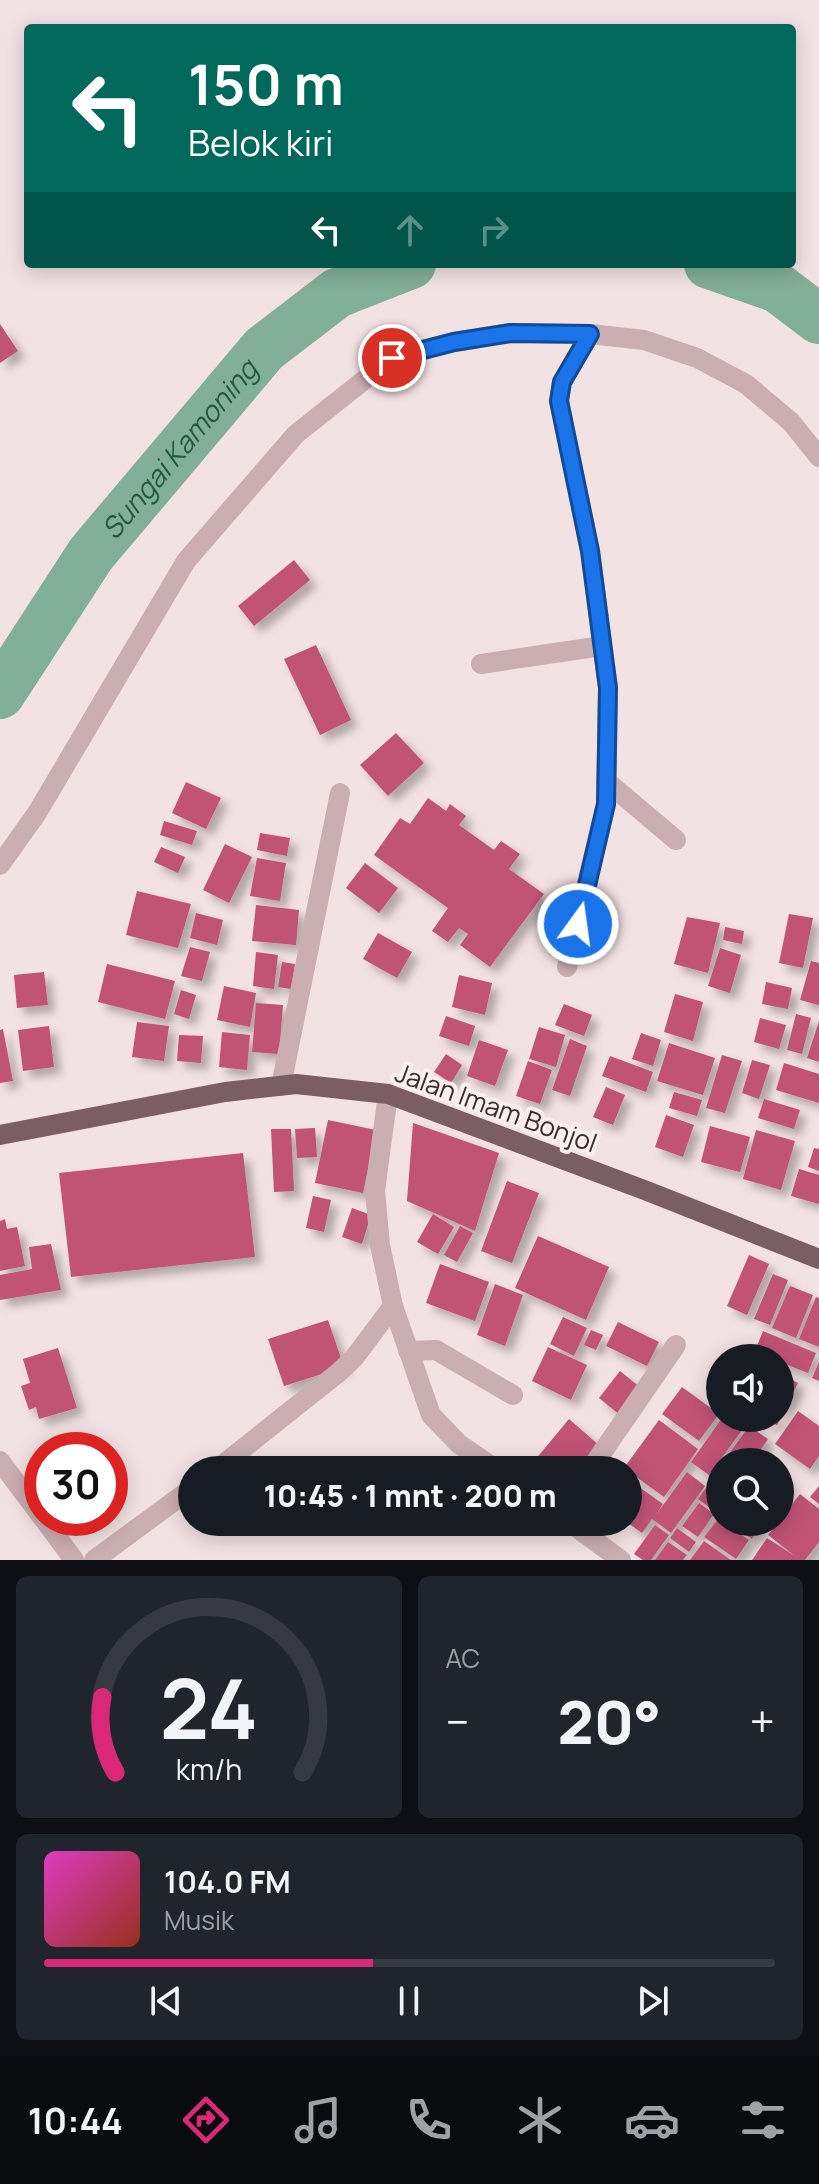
<!DOCTYPE html>
<html lang="id">
<head>
<meta charset="utf-8">
<style>
	:root { --surface:#171b24; --page:#20242c; --text:#f1f3f6; --muted:#9ea1a6; --line:#363941; --accent:#db2777 }
	body { margin:0; font-family:Manrope,sans-serif; background:var(--page); color:var(--text); height:100vh; display:flex; flex-direction:column; font-size:30px; white-space:nowrap }
	* { box-sizing:border-box; margin:0 }
	p { font-size:26px; color:var(--muted) }
	.icon { flex:none; width:44px; height:44px; fill:none; stroke:currentColor; stroke-width:2; stroke-linecap:round; stroke-linejoin:round }
	.map { position:relative; height:1560px; overflow:hidden }
	.details { display:flex; flex-direction:column; gap:16px; padding:16px; background:#0d0f14; flex:1 }
	.details>* { flex:none }
	.guide { position:absolute; left:24px; top:24px; width:772px; height:244px; border-radius:8px; box-shadow:0 4px 20px #0003; background:#00695c; color:#fff; overflow:hidden }
	.buttons { position:absolute; left:706px; top:1344px; display:grid; gap:16px }
	.buttons a { display:grid; place-items:center; width:88px; height:88px; border-radius:50%; background:var(--surface); box-shadow:0 4px 20px #0003; font-size:40px }
	.speed { position:absolute; left:24px; top:1432px; display:flex; gap:16px; font-size:40px; font-weight:700; text-align:center }
	.speed>* { display:grid; place-content:center; width:104px; height:104px; border-radius:50%; background:var(--surface); box-shadow:0 4px 20px #0003; line-height:1 }
	.speed .limit { border:12px solid #d22; background:#fff; color:#111 }
	.pin { position:absolute; display:grid; place-items:center; width:68px; height:68px; color:#fff; margin:-34px; border:4px solid #fff; border-radius:50%; box-shadow:0 2px 8px #0007 }
	.me { position:absolute; width:88px; margin:-44px; rotate:14deg; stroke-linejoin:round; filter:drop-shadow(0 0 6px #0008) }
	.turn { display:flex; align-items:center; gap:28px; height:168px; padding:0 32px; font-size:36px }
	.turn .icon { width:104px; height:104px; stroke-width:2.5 }
	.turn b { display:block; font-size:56px; line-height:68px }
	.lanes { display:flex; align-items:center; height:76px; padding:0 32px; background:#0003; justify-content:center; gap:40px; direction:ltr }
	.lanes .off { opacity:.35 }
	.big { font-size:60px; font-weight:800; line-height:1.1 }
	.details .widget { flex:1; display:flex; flex-direction:column; justify-content:center; gap:12px; min-width:0; padding:0 28px; border-radius:12px; background:var(--page) }
	.details .dial { align-items:center; gap:0 }
	.dial svg { height:208px; overflow:visible; fill:none; stroke:var(--line); stroke-width:7; stroke-linecap:round; text-anchor:middle }
	.dial text { fill:var(--text); stroke:none }
	.song { display:flex; align-items:center; gap:24px }
	.cover { width:96px; height:96px; border-radius:12px; background:linear-gradient(135deg,hsl(310 70% 55%),hsl(10 70% 35%)) }
	.played { height:8px; border-radius:4px; background:linear-gradient(90deg,var(--accent) 45%,var(--line) 45%) }
	.keys { display:flex; justify-content:space-around; direction:ltr }
	.heat { display:flex; justify-content:space-between; align-items:center; font-size:44px; direction:ltr }
	.details .tiles { flex:1; display:grid; gap:16px; grid-template-columns:1fr 1fr }
	.widget:last-child { grid-column:span 2 }
	.trip { position:absolute; left:178px; top:1456px; width:464px; height:80px; border-radius:40px; background:var(--surface); box-shadow:0 4px 20px #0003; font-weight:800; line-height:80px; text-align:center }
	.tab-bar { display:flex; height:128px; justify-content:space-around; align-items:center; background:#090b0e; color:var(--muted) }
	.tab-bar .icon { width:56px; height:56px }
	.tab-bar .on { color:var(--accent) }
	.tab-bar b { font-size:36px; color:var(--text) }
	.map>svg:first-child { display:block }
	.lines { fill:none; stroke-linecap:round; stroke-linejoin:round }
	.river { stroke:#82af97; stroke-width:50 }
	.building { fill:#c15277; filter:url(#shadow) }
	.street { stroke:#cbaeb1; stroke-width:20 }
	.primary { stroke:#7b5e65; stroke-width:20 }
	.route-casing { stroke:#114b97; stroke-width:20 }
	.route { stroke:#1a73e8; stroke-width:14 }
	.labels { text-anchor:middle; stroke-width:8; stroke-linejoin:round; paint-order:stroke }
	.street-label { font-size:26px; fill:#3a2c30; stroke:#faefef }
	.water-label { font-size:28px; font-style:italic; fill:#235a3e; stroke:#faefef }
</style>
</head>
<body>
<div class="map">
<svg width="819" height="1560" viewBox="0 0 819 1560">
	<defs>
		<filter id="shadow"><feDropShadow dx="7" dy="7" stdDeviation="4" flood-color="#0004"/></filter>
	</defs>
	<rect width="100%" height="100%" fill="#f3e2e3"/>
	<g class="lines">
		<g class="river">
			<path d="M709,264L778,288L819,319"/>
			<path id="s1" d="M0,694L91,554L264,349L337,293L411,264"/>
		</g>
	</g>
	<g class="building">
		<path d="M0,324L18,351L0,363Z"/>
		<path d="M294,560L310,580L254,626L238,606Z"/>
		<path d="M316,645L351,720L320,735L284,659Z"/>
		<path d="M396,733L424,763L388,796L360,765Z"/>
		<path d="M186,782L221,798L206,829L172,813Z"/>
		<path d="M428,798L446,811L450,804L466,816L459,825L494,850L501,841L520,854L509,869L544,894L490,967L460,945L468,934L459,928L448,942L432,931L448,908L374,855L400,818L410,824Z"/>
		<path d="M164,821L197,831L192,845L160,835Z"/>
		<path d="M260,833L290,838L287,856L257,850Z"/>
		<path d="M225,844L252,857L229,903L203,890Z"/>
		<path d="M161,847L185,857L178,873L154,862Z"/>
		<path d="M257,858L286,863L280,901L250,896Z"/>
		<path d="M365,863L398,888L379,913L346,888Z"/>
		<path d="M137,891L191,904L178,948L126,935Z"/>
		<path d="M256,905L299,910L296,945L252,941Z"/>
		<path d="M196,913L223,920L217,945L190,938Z"/>
		<path d="M789,914L813,918L803,968L779,963Z"/>
		<path d="M687,917L720,923L708,973L674,964Z"/>
		<path d="M725,927L744,931L742,944L723,940Z"/>
		<path d="M378,933L412,952L397,978L363,959Z"/>
		<path d="M190,947L210,952L202,981L181,976Z"/>
		<path d="M720,948L741,955L730,993L708,986Z"/>
		<path d="M256,952L278,955L274,989L253,986Z"/>
		<path d="M811,961L819,963V1005L800,1000Z"/>
		<path d="M282,962L295,964L291,989L278,987Z"/>
		<path d="M107,964L175,981L165,1019L98,1002Z"/>
		<path d="M44,972L48,1005L17,1008L14,975Z"/>
		<path d="M459,975L492,983L485,1015L452,1007Z"/>
		<path d="M766,982L792,988L788,1009L762,1004Z"/>
		<path d="M224,986L256,993L250,1027L217,1020Z"/>
		<path d="M181,990L196,995L189,1019L174,1014Z"/>
		<path d="M675,994L703,1002L693,1041L664,1032Z"/>
		<path d="M256,1003L283,1005L279,1054L252,1052Z"/>
		<path d="M564,1004L592,1015L584,1036L555,1025Z"/>
		<path d="M796,1014L811,1018L802,1054L787,1050Z"/>
		<path d="M446,1016L475,1026L469,1046L439,1036Z"/>
		<path d="M760,1018L786,1025L779,1049L754,1042Z"/>
		<path d="M819,1021V1062L807,1058Z"/>
		<path d="M137,1022L169,1026L164,1061L132,1057Z"/>
		<path d="M49,1026L54,1067L23,1071L18,1030Z"/>
		<path d="M539,1027L565,1035L556,1067L529,1059Z"/>
		<path d="M3,1029L13,1081L0,1083V1030Z"/>
		<path d="M222,1032L250,1035L247,1070L219,1067Z"/>
		<path d="M641,1033L661,1040L653,1066L632,1059Z"/>
		<path d="M179,1035L203,1036L201,1063L177,1061Z"/>
		<path d="M570,1039L587,1046L570,1096L552,1090Z"/>
		<path d="M479,1040L508,1050L495,1086L467,1076Z"/>
		<path d="M669,1043L715,1058L703,1095L657,1081Z"/>
		<path d="M446,1054L462,1065L451,1083L434,1072Z"/>
		<path d="M722,1055L742,1061L725,1113L706,1108Z"/>
		<path d="M610,1056L653,1072L646,1092L602,1076Z"/>
		<path d="M752,1060L770,1065L759,1099L742,1093Z"/>
		<path d="M528,1061L552,1070L540,1104L516,1096Z"/>
		<path d="M784,1063L819,1074V1103L776,1090Z"/>
		<path d="M606,1087L625,1095L613,1125L593,1117Z"/>
		<path d="M674,1092L702,1100L697,1116L669,1108Z"/>
		<path d="M764,1099L800,1110L794,1129L758,1118Z"/>
		<path d="M666,1115L694,1125L683,1157L655,1147Z"/>
		<path d="M328,1120L376,1130L363,1193L315,1183Z"/>
		<path d="M413,1123L499,1153L475,1231L407,1201Z"/>
		<path d="M710,1126L750,1137L740,1172L701,1162Z"/>
		<path d="M315,1128L317,1157L297,1158L295,1129Z"/>
		<path d="M271,1129H291L294,1191L274,1192Z"/>
		<path d="M756,1130L795,1141L781,1190L743,1179Z"/>
		<path d="M814,1148L819,1149V1171L808,1167Z"/>
		<path d="M243,1153L255,1257L71,1277L59,1173Z"/>
		<path d="M799,1169L819,1175V1204L791,1196Z"/>
		<path d="M507,1181L539,1193L512,1263L481,1251Z"/>
		<path d="M313,1196L331,1200L324,1232L306,1228Z"/>
		<path d="M352,1208L371,1215L362,1244L342,1237Z"/>
		<path d="M433,1214L454,1227L438,1254L417,1242Z"/>
		<path d="M5,1219L7,1229L17,1227L25,1266L0,1271V1221Z"/>
		<path d="M460,1226L473,1233L457,1262L444,1255Z"/>
		<path d="M538,1236L609,1267L586,1320L515,1288Z"/>
		<path d="M51,1244L61,1290L0,1300V1275L32,1269L29,1247Z"/>
		<path d="M749,1255L769,1264L747,1315L727,1306Z"/>
		<path d="M440,1264L489,1282L475,1321L426,1303Z"/>
		<path d="M773,1274L788,1280L770,1325L754,1319Z"/>
		<path d="M495,1284L523,1295L505,1346L477,1335Z"/>
		<path d="M790,1286L813,1295L796,1338L772,1328Z"/>
		<path d="M816,1297L819,1298V1347L799,1339Z"/>
		<path d="M563,1317L587,1328L574,1356L550,1344Z"/>
		<path d="M328,1320L344,1367L284,1386L268,1339Z"/>
		<path d="M618,1322L659,1342L647,1366L606,1346Z"/>
		<path d="M591,1330L603,1335L596,1350L584,1345Z"/>
		<path d="M763,1331L816,1353L808,1373L780,1362V1358H771L755,1351Z"/>
		<path d="M548,1347L587,1365L571,1400L532,1381Z"/>
		<path d="M58,1348L77,1408L39,1419L36,1407L29,1410L21,1386L30,1383L23,1359Z"/>
		<path d="M819,1362V1381L812,1378Z"/>
		<path d="M620,1371L641,1388L620,1415L599,1398Z"/>
		<path d="M780,1374L798,1383L777,1425L762,1418H780Z"/>
		<path d="M682,1387L719,1414L699,1441L662,1414Z"/>
		<path d="M798,1411L819,1426V1456L810,1469L775,1444Z"/>
		<path d="M722,1418H727L743,1429L709,1475L691,1462Z"/>
		<path d="M569,1419L600,1446L580,1470H534L530,1466Z"/>
		<path d="M659,1420L698,1449L664,1497L624,1468Z"/>
		<path d="M749,1426L768,1439L752,1462H723Z"/>
		<path d="M720,1466V1483L712,1477Z"/>
		<path d="M687,1472L705,1486L671,1533L652,1519L642,1533L628,1523V1479L663,1504L656,1515Z"/>
		<path d="M780,1479L790,1486L780,1501Z"/>
		<path d="M710,1482L720,1488V1515L698,1499Z"/>
		<path d="M819,1486V1504L810,1497Z"/>
		<path d="M800,1494L819,1509V1542L805,1560H752L767,1538L795,1556L768,1535Z"/>
		<path d="M699,1503L714,1514L698,1537L682,1526Z"/>
		<path d="M718,1519L749,1540L736,1559L704,1537Z"/>
		<path d="M726,1522H763L752,1539Z"/>
		<path d="M655,1525L669,1535L651,1560H643L634,1554Z"/>
		<path d="M677,1528L696,1542L689,1552L670,1538Z"/>
		<path d="M704,1541L731,1560H690Z"/>
		<path d="M668,1542L687,1555L683,1560H655Z"/>
	</g>
	<g class="lines">
		<g class="street">
			<path d="M481,664L602,646"/>
			<path d="M606,781L676,840"/>
			<path d="M0,865L37,813L186,561L296,434L392,358L454,342L511,333L590,334L644,340L697,358L746,384L791,422L819,457"/>
			<path d="M567,967L606,804L608,688L590,551L559,401L562,382L590,334"/>
			<path d="M281,1086L340,793"/>
			<path d="M388,1094L375,1191L380,1245L393,1306L431,1415L459,1444L497,1470"/>
			<path d="M408,1351L436,1350L513,1395"/>
			<path d="M0,1461L42,1517"/>
			<path d="M216,1470L338,1373L354,1358L393,1306"/>
			<path d="M590,1470L676,1345"/>
			<path d="M43,1518L74,1560"/>
			<path d="M569,1522L621,1560"/>
			<path d="M94,1560L192,1488"/>
		</g>
		<path class="primary" d="M0,1135L225,1092L296,1084L388,1094L647,1191L819,1259"/>
	</g>
	<g class="lines">
		<defs>
			<path id="route" d="M392,358L454,342L511,333L590,334L562,382L559,401L590,551L608,688L606,804L578,924"/>
		</defs>
		<use href="#route" class="route-casing"/>
		<use href="#route" class="route"/>
	</g>
	<g class="labels">
		<g class="street-label">
			<text transform="translate(496 1108) rotate(20)" y="9">Jalan Imam Bonjol</text>
		</g>
		<g class="water-label">
			<text dy="10" stroke="none"><textPath href="#s1" startOffset="304">Sungai Kamoning</textPath></text>
		</g>
	</g>
</svg>
<div class="buttons">
<a><svg class="icon" aria-label="sound" viewBox="0 0 24 24"><path d="M4 9h4l5-4v14l-5-4H4zM17 9q2 3 0 6"/></svg></a>
<a><svg class="icon" aria-label="search" viewBox="0 0 24 24"><circle cx="10" cy="10" r="6"/><path d="M15 15l6 6"/></svg></a>
</div>
<div class="speed"><div class="limit">30</div></div>
<div class="pin" style="left:392px;top:358px;background:#d93025"><svg class="icon" aria-label="arrive" viewBox="0 0 24 24"><path d="M6 21V4h12l-3 4 3 4H6"/></svg></div>
<svg class="me" style="left:578px;top:924px" viewBox="-20 -20 40 40"><circle r="17" fill="#1a73e8" stroke="#fff" stroke-width="3"/><path d="M0-11L8 9 0 5-8 9z" fill="#fff"/></svg>
<div class="trip">10:45 · 1 mnt · 200 m</div>
<div class="guide">
<div class="turn"><svg class="icon" aria-label="left" viewBox="0 0 24 24"><path d="M17 20v-9H6M10 6l-5 5 5 5"/></svg><div><b>150 m</b>Belok kiri</div></div>
<div class="lanes"><svg class="icon" aria-label="left" viewBox="0 0 24 24"><path d="M17 20v-9H6M10 6l-5 5 5 5"/></svg><svg class="icon off" aria-label="ahead" viewBox="0 0 24 24"><path d="M12 20V5M6 11l6-6 6 6"/></svg><svg class="icon off" aria-label="right" viewBox="0 0 24 24"><path d="M7 20v-9h11M14 6l5 5-5 5"/></svg></div>
</div>
</div>
<section class="details">
<div class="tiles">
<div class="widget dial"><svg viewBox="0 0 100 80">
<path d="M14 69A42 42 0 1 1 86 69"/>
<path d="M14 69A42 42 0 0 1 9 40" stroke="#db2777"/>
<text x="50" y="56" font-size="32" font-weight="700">24</text>
<text x="50" y="72" font-size="11">km/h</text>
</svg></div>
<div class="widget"><p>AC</p>
<div class="heat"><a>−</a><b class="big">20°</b><a>+</a></div>
</div>
<div class="widget">
<div class="song"><i class="cover"></i><div><b>104.0 FM</b><p>Musik</p></div></div>
<div class="played"></div>
<div class="keys"><svg class="icon" aria-label="previous" viewBox="0 0 24 24"><path d="M18 5L8 12l10 7zM5 5v14"/></svg><svg class="icon" aria-label="pause" viewBox="0 0 24 24"><path d="M8 5v14M16 5v14"/></svg><svg class="icon" aria-label="next" viewBox="0 0 24 24"><path d="M6 5l10 7-10 7zM19 5v14"/></svg></div>
</div>
</div>
</section>
<nav class="tab-bar">
<b>10:44</b>
<svg class="icon on" aria-label="directions" viewBox="0 0 24 24"><path d="M12 3l9 9-9 9-9-9zM9 14v-3h6M13 9l2 2-2 2"/></svg>
<svg class="icon" aria-label="music" viewBox="0 0 24 24"><path d="M9 18V5l10-2v13"/><circle cx="6" cy="18" r="3"/><circle cx="16" cy="16" r="3"/></svg>
<svg class="icon" aria-label="phone" viewBox="0 0 24 24"><path d="M5 4h4l2 5-3 2q2 4 5 5l2-3 5 2v4C11 20 4 13 5 4z"/></svg>
<svg class="icon" aria-label="climate" viewBox="0 0 24 24"><path d="M12 3v18M4 7l16 10M4 17L20 7"/></svg>
<svg class="icon" aria-label="car" viewBox="0 0 24 24"><path d="M5 17H2v-5l4-1 3-4h7l3 4 3 1v5h-3M9 17h6M6 11h13"/><circle cx="7" cy="17" r="2"/><circle cx="17" cy="17" r="2"/></svg>
<svg class="icon" aria-label="filters" viewBox="0 0 24 24"><path d="M4 7h16M4 17h16"/><circle cx="9" cy="7" r="2"/><circle cx="15" cy="17" r="2"/></svg>
</nav>
</body>
</html>
